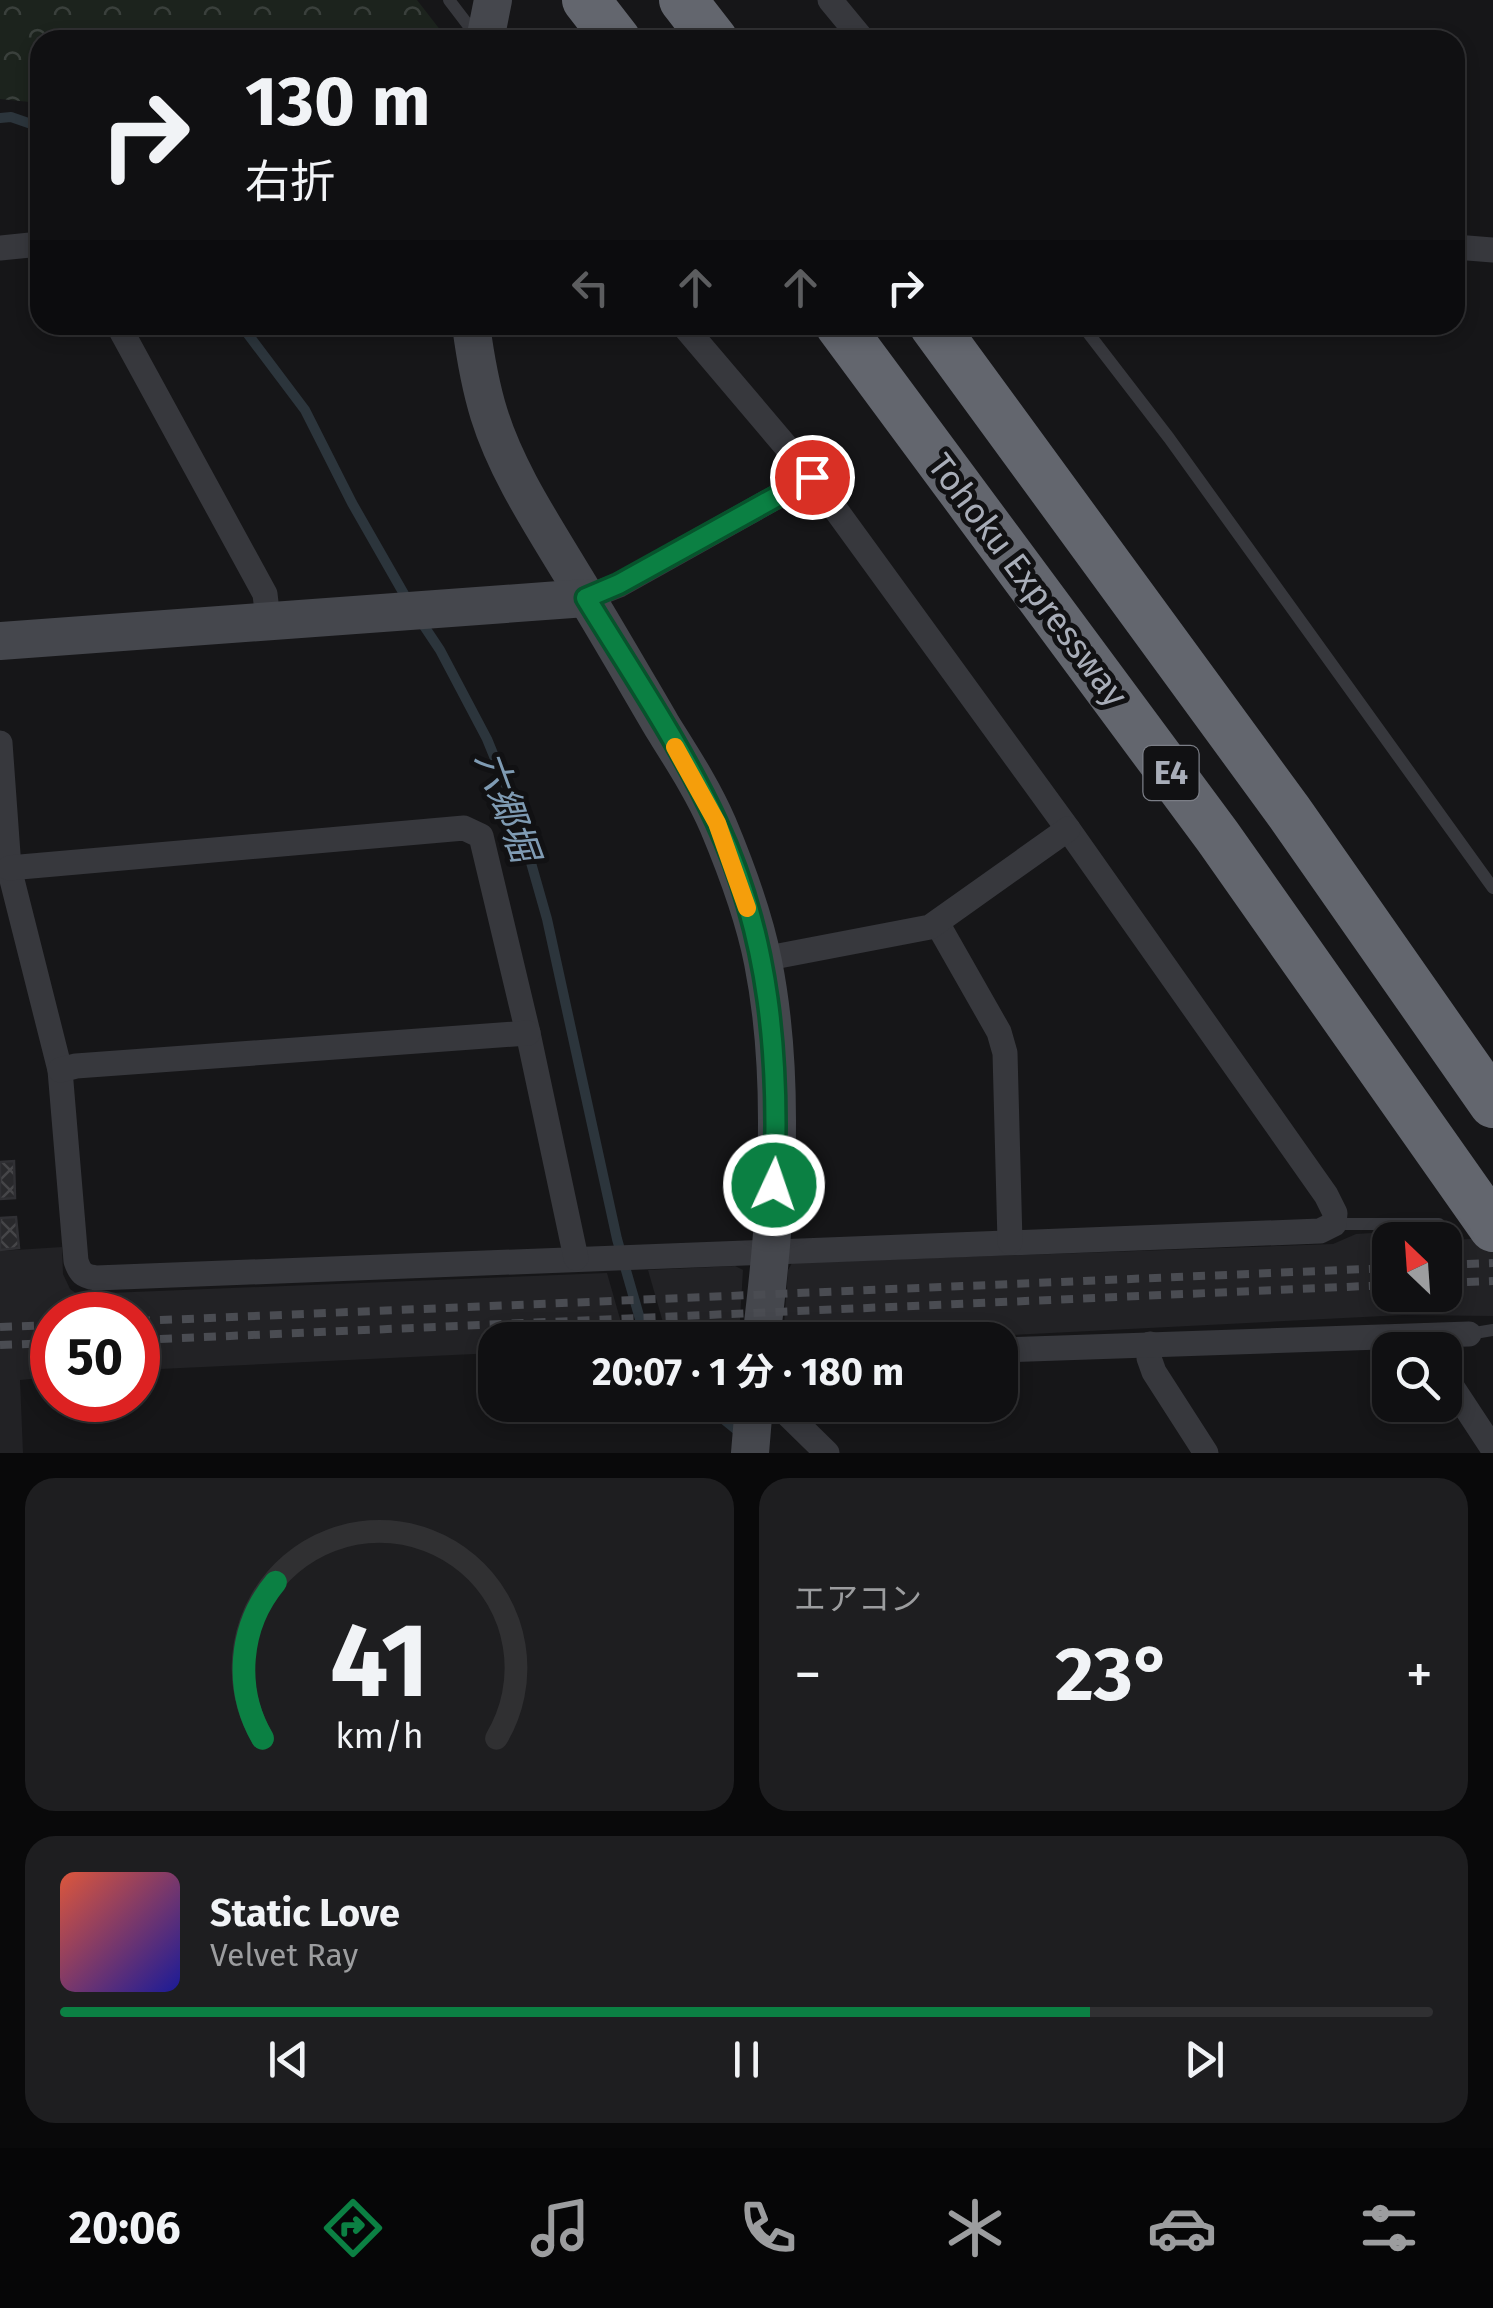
<!DOCTYPE html>
<html lang="ja">
<head>
<meta charset="utf-8">
<style>
	:root { --surface:#101012; --page:#1e1e20; --text:#f1f3f6; --muted:#9c9d9f; --line:#303032; --accent:#0b8043 }
	body { margin:0; font-family:"Fira Sans","Noto Sans JP",sans-serif; background:var(--page); color:var(--text); height:100vh; display:flex; flex-direction:column; font-size:38px; white-space:nowrap }
	* { box-sizing:border-box; margin:0 }
	p { font-size:32px; color:var(--muted) }
	.icon { flex:none; width:55px; height:55px; fill:none; stroke:currentColor; stroke-width:2; stroke-linecap:round; stroke-linejoin:round }
	.map { position:relative; height:1453px; overflow:hidden }
	.details { display:flex; flex-direction:column; gap:25px; padding:25px; background:#09090a; flex:1 }
	.details>* { flex:none }
	.guide { position:absolute; left:30px; top:30px; width:1435px; height:305px; border-radius:30px; box-shadow:0 5px 15px #0003,0 0 0 2px var(--line); background:#101012; color:var(--text); overflow:hidden }
	.needle { width:65px; rotate:335deg }
	.tools { position:absolute; left:1372px; top:1222px; display:grid; gap:20px }
	.tools a { display:grid; place-items:center; width:90px; height:90px; border-radius:20px; background:var(--surface); box-shadow:0 5px 15px #0003,0 0 0 2px var(--line); font-size:50px }
	.speed { position:absolute; left:30px; top:1292px; display:flex; gap:20px; font-size:50px; font-weight:700; text-align:center }
	.speed>* { display:grid; place-content:center; width:130px; height:130px; border-radius:50%; background:var(--surface); box-shadow:0 5px 15px #0003,0 0 0 2px var(--line); line-height:1 }
	.speed .limit { border:15px solid #d22; background:#fff; color:#111 }
	.pin { position:absolute; display:grid; place-items:center; width:85px; height:85px; color:#fff; margin:-42px; border:5px solid #fff; border-radius:50%; box-shadow:0 2px 10px #0007 }
	.me { position:absolute; width:110px; margin:-55px; rotate:3deg; stroke-linejoin:round; filter:drop-shadow(0 0 8px #0008) }
	.turn { display:flex; align-items:center; gap:35px; height:210px; padding:0 50px; font-size:45px }
	.turn .icon { width:130px; height:130px; stroke-width:2.5 }
	.turn b { display:block; font-size:70px; line-height:85px }
	.lanes { display:flex; align-items:center; height:95px; padding:0 50px; background:#0003; justify-content:center; gap:50px; direction:ltr }
	.lanes .off { opacity:.35 }
	.big { font-size:75px; font-weight:700; line-height:1.1 }
	.details .widget { flex:1; display:flex; flex-direction:column; justify-content:center; gap:15px; min-width:0; padding:0 35px; border-radius:30px; background:var(--page) }
	.details .dial { align-items:center; gap:0 }
	.dial svg { height:260px; overflow:visible; fill:none; stroke:var(--line); stroke-width:7; stroke-linecap:round; text-anchor:middle }
	.dial text { fill:var(--text); stroke:none }
	.song { display:flex; align-items:center; gap:30px }
	.cover { width:120px; height:120px; border-radius:15px; background:linear-gradient(135deg,hsl(10 70% 55%),hsl(240 70% 35%)) }
	.played { height:10px; border-radius:5px; background:linear-gradient(90deg,var(--accent) 75%,var(--line) 75%) }
	.keys { display:flex; justify-content:space-around; direction:ltr }
	.heat { display:flex; justify-content:space-between; align-items:center; font-size:55px; direction:ltr }
	.details .tiles { flex:1; display:grid; gap:25px; grid-template-columns:1fr 1fr }
	.widget:last-child { grid-column:span 2 }
	.trip { position:absolute; left:478px; top:1322px; width:540px; height:100px; border-radius:30px; background:var(--surface); box-shadow:0 5px 15px #0003,0 0 0 2px var(--line); font-weight:700; line-height:100px; text-align:center }
	.tab-bar { display:flex; height:160px; justify-content:space-around; align-items:center; background:#060607; color:var(--muted) }
	.tab-bar .icon { width:70px; height:70px }
	.tab-bar .active { color:var(--accent) }
	.tab-bar b { font-size:45px; color:var(--text) }
	.map>svg:first-child { display:block }
	.built { fill:#222225; fill-rule:evenodd }
	.park { fill:url(#park-crowns) }
	.lines { fill:none; stroke-linecap:round; stroke-linejoin:round }
	.stream { stroke:#2c353c; stroke-width:10 }
	.building { fill:url(#building-cross-hatch); stroke:#303034; stroke-width:2.5 }
	.lane { stroke:#37383d; stroke-width:12 }
	.street { stroke:#37383d; stroke-width:25 }
	.secondary { stroke:#45474d; stroke-width:38 }
	.highway { stroke:#63666e; stroke-width:48 }
	.rail { stroke:#4a4c52; stroke-width:8; stroke-dasharray:12 10; stroke-linecap:butt }
	.route-casing { stroke:#07532c; stroke-width:25 }
	.route { stroke:#0b8043; stroke-width:18 }
	.slow { stroke:#f59e0b; stroke-width:18 }
	.labels { text-anchor:middle; stroke-width:10; stroke-linejoin:round; paint-order:stroke }
	.shield { fill:#111113; stroke:#7b7e86; stroke-width:2.5 }
	.shield-label { font-size:32px; font-weight:bold; fill:#a8adb8 }
	.street-label { font-size:35px; fill:#a8adb8; stroke:#111113 }
	.water-label { font-size:38px; font-style:italic; fill:#7f9bb3; stroke:#111113 }
</style>
</head>
<body>
<div class="map">
<svg width="1493" height="1453" viewBox="0 0 1493 1453">
	<defs>
		<pattern id="park-crowns" width="20" height="18" patternUnits="userSpaceOnUse" patternTransform="scale(2.5)"><rect width="20" height="18" fill="#1c231d"/><path d="M2 6a3 3 0 1 1 6 0M12 15a3 3 0 1 1 6 0" fill="none" stroke="#3a403c"/></pattern>
		<pattern id="building-cross-hatch" width="8" height="8" patternUnits="userSpaceOnUse" patternTransform="scale(2.5)"><rect width="8" height="8" fill="#29292c"/><path d="M0 0l8 8M0 8l8-8" fill="none" stroke="#454548"/></pattern>
	</defs>
	<rect width="100%" height="100%" fill="#161618"/>
	<g class="built">
		<path d="M1436,1229L1446,1240L1493,1238V1316L1403,1315L915,1340H784L783,1338L788,1270L792,1263L1333,1244L1356,1234ZM1390,1240H1445V1295H1390Z"/>
		<path d="M62,1247L63,1274L70,1289L77,1294H84L607,1273L626,1340H495V1353L138,1370V1315H52V1377L20,1380L23,1453H0V1251Z"/>
		<path d="M735,1266L743,1270L739,1336L734,1340H668L648,1270Z"/>
	</g>
	<path class="park" d="M0,0H417L448,40H40V103L0,99Z"/>
	<g class="lines">
		<g class="stream">
			<path d="M0,118L11,117L40,127"/>
			<path d="M241,325L305,410L352,503L408,601"/>
			<path d="M420,620L440,650L487,739L516,810L547,919L617,1239L646,1340"/>
			<path d="M706,1405L744,1436"/>
		</g>
	</g>
	<g class="building">
		<path d="M14,1161L15,1198L0,1199V1162Z"/>
		<path d="M16,1217L19,1248L0,1250V1218Z"/>
	</g>
	<g class="lines">
		<g class="lane">
			<path d="M449,0L478,38"/>
			<path d="M1082,325L1169,438L1493,888"/>
			<path d="M1334,1224H1439"/>
			<path d="M1469,1334L1493,1330"/>
		</g>
		<g class="street">
			<path d="M830,0L863,40"/>
			<path d="M1455,247L1493,250"/>
			<path d="M0,248L40,244"/>
			<path d="M118,325L265,594L268,620"/>
			<path d="M586,598L619,585L812,477"/>
			<path d="M0,743L9,868L60,1070L76,1261C80,1273 83,1276 96,1278L1320,1231L1334,1224L1335,1213L1326,1195L1068,829L812,477L683,325"/>
			<path d="M9,868L464,828L481,836L528,1033L576,1258"/>
			<path d="M937,923L999,1032L1005,1053L1010,1242"/>
			<path d="M763,959L930,927L1068,829"/>
			<path d="M60,1070L76,1066L528,1033"/>
			<path d="M1150,1344L1149,1358L1154,1372L1206,1453"/>
			<path d="M1000,1350L1469,1334"/>
			<path d="M1445,1376L1493,1449"/>
			<path d="M778,1405L827,1453"/>
		</g>
		<g class="secondary">
			<path d="M485,40L493,0"/>
			<path d="M471,325C475,355 480,385 489,414C506,469 540,521 569,569C601,621 631,673 662,726C682,758 703,790 718,825C736,868 754,916 763,962C787,1083 776,1218 761,1340"/>
			<path d="M0,641L586,598"/>
			<path d="M750,1453L754,1405"/>
		</g>
		<g class="highway">
			<path d="M586,0L617,40"/>
			<path d="M683,0L714,40"/>
			<path d="M839,325L1218,837L1493,1228"/>
			<path d="M933,325L1289,812L1493,1104"/>
		</g>
		<g class="rail">
			<path d="M1445,1265L1493,1263"/>
			<path d="M1445,1283L1493,1281"/>
			<path d="M138,1321L1390,1268"/>
			<path d="M0,1327L52,1325"/>
			<path d="M138,1340L1390,1285"/>
			<path d="M0,1345L52,1343"/>
		</g>
	</g>
	<g class="lines">
		<defs>
			<path id="route" d="M774,1185C780,1060 770,936 716,821C680,744 630,670 586,598L619,584L812,477"/>
		</defs>
		<use href="#route" class="route-casing"/>
		<use href="#route" class="route"/>
		<path class="slow" d="M675,747L717,823L747,908"/>
	</g>
	<g class="labels">
		<rect class="shield" x="1143.5" y="746" width="55" height="54" rx="8"/>
		<g class="shield-label">
			<text x="1171" y="784">E4</text>
		</g>
		<g class="street-label">
			<text transform="translate(1028 580) rotate(53)" y="12">Tohoku Expressway</text>
		</g>
		<g class="water-label">
			<text transform="translate(507 806) rotate(70)" y="13">六郷堀</text>
		</g>
	</g>
</svg>
<div class="tools">
<a><svg class="needle" viewBox="-14 -14 28 28"><path d="M0-13l5 13h-10z" fill="#e53935"/><path d="M0 13l5-13h-10z" fill="#9c9d9f"/></svg></a>
<a><svg class="icon" aria-label="search" viewBox="0 0 24 24"><circle cx="10" cy="10" r="6"/><path d="M15 15l6 6"/></svg></a>
</div>
<div class="speed"><div class="limit">50</div></div>
<div class="pin" style="left:812px;top:477px;background:#d93025"><svg class="icon" aria-label="arrive" viewBox="0 0 24 24"><path d="M6 21V4h12l-3 4 3 4H6"/></svg></div>
<svg class="me" style="left:774px;top:1185px" viewBox="-20 -20 40 40"><circle r="17" fill="#0b8043" stroke="#fff" stroke-width="3"/><path d="M0-11L8 9 0 5-8 9z" fill="#fff"/></svg>
<div class="trip">20:07 · 1 分 · 180 m</div>
<div class="guide">
<div class="turn"><svg class="icon" aria-label="right" viewBox="0 0 24 24"><path d="M7 20v-9h11M14 6l5 5-5 5"/></svg><div><b>130 m</b>右折</div></div>
<div class="lanes"><svg class="icon off" aria-label="left" viewBox="0 0 24 24"><path d="M17 20v-9H6M10 6l-5 5 5 5"/></svg><svg class="icon off" aria-label="ahead" viewBox="0 0 24 24"><path d="M12 20V5M6 11l6-6 6 6"/></svg><svg class="icon off" aria-label="ahead" viewBox="0 0 24 24"><path d="M12 20V5M6 11l6-6 6 6"/></svg><svg class="icon" aria-label="right" viewBox="0 0 24 24"><path d="M7 20v-9h11M14 6l5 5-5 5"/></svg></div>
</div>
</div>
<section class="details">
<div class="tiles">
<div class="widget dial"><svg viewBox="0 0 100 80">
<path d="M14 69A42 42 0 1 1 86 69"/>
<path d="M14 69A42 42 0 0 1 18 21" stroke="#0b8043"/>
<text x="50" y="56" font-size="32" font-weight="700">41</text>
<text x="50" y="72" font-size="11">km/h</text>
</svg></div>
<div class="widget"><p>エアコン</p>
<div class="heat"><a>−</a><b class="big">23°</b><a>+</a></div>
</div>
<div class="widget">
<div class="song"><i class="cover"></i><div><b>Static Love</b><p>Velvet Ray</p></div></div>
<div class="played"></div>
<div class="keys"><svg class="icon" aria-label="previous" viewBox="0 0 24 24"><path d="M18 5L8 12l10 7zM5 5v14"/></svg><svg class="icon" aria-label="pause" viewBox="0 0 24 24"><path d="M8 5v14M16 5v14"/></svg><svg class="icon" aria-label="next" viewBox="0 0 24 24"><path d="M6 5l10 7-10 7zM19 5v14"/></svg></div>
</div>
</div>
</section>
<nav class="tab-bar">
<b>20:06</b>
<svg class="icon active" aria-label="directions" viewBox="0 0 24 24"><path d="M12 3l9 9-9 9-9-9zM9 14v-3h6M13 9l2 2-2 2"/></svg>
<svg class="icon" aria-label="music" viewBox="0 0 24 24"><path d="M9 18V5l10-2v13"/><circle cx="6" cy="18" r="3"/><circle cx="16" cy="16" r="3"/></svg>
<svg class="icon" aria-label="phone" viewBox="0 0 24 24"><path d="M5 4h4l2 5-3 2q2 4 5 5l2-3 5 2v4C11 20 4 13 5 4z"/></svg>
<svg class="icon" aria-label="climate" viewBox="0 0 24 24"><path d="M12 3v18M4 7l16 10M4 17L20 7"/></svg>
<svg class="icon" aria-label="car" viewBox="0 0 24 24"><path d="M5 17H2v-5l4-1 3-4h7l3 4 3 1v5h-3M9 17h6M6 11h13"/><circle cx="7" cy="17" r="2"/><circle cx="17" cy="17" r="2"/></svg>
<svg class="icon" aria-label="filters" viewBox="0 0 24 24"><path d="M4 7h16M4 17h16"/><circle cx="9" cy="7" r="2"/><circle cx="15" cy="17" r="2"/></svg>
</nav>
</body>
</html>
